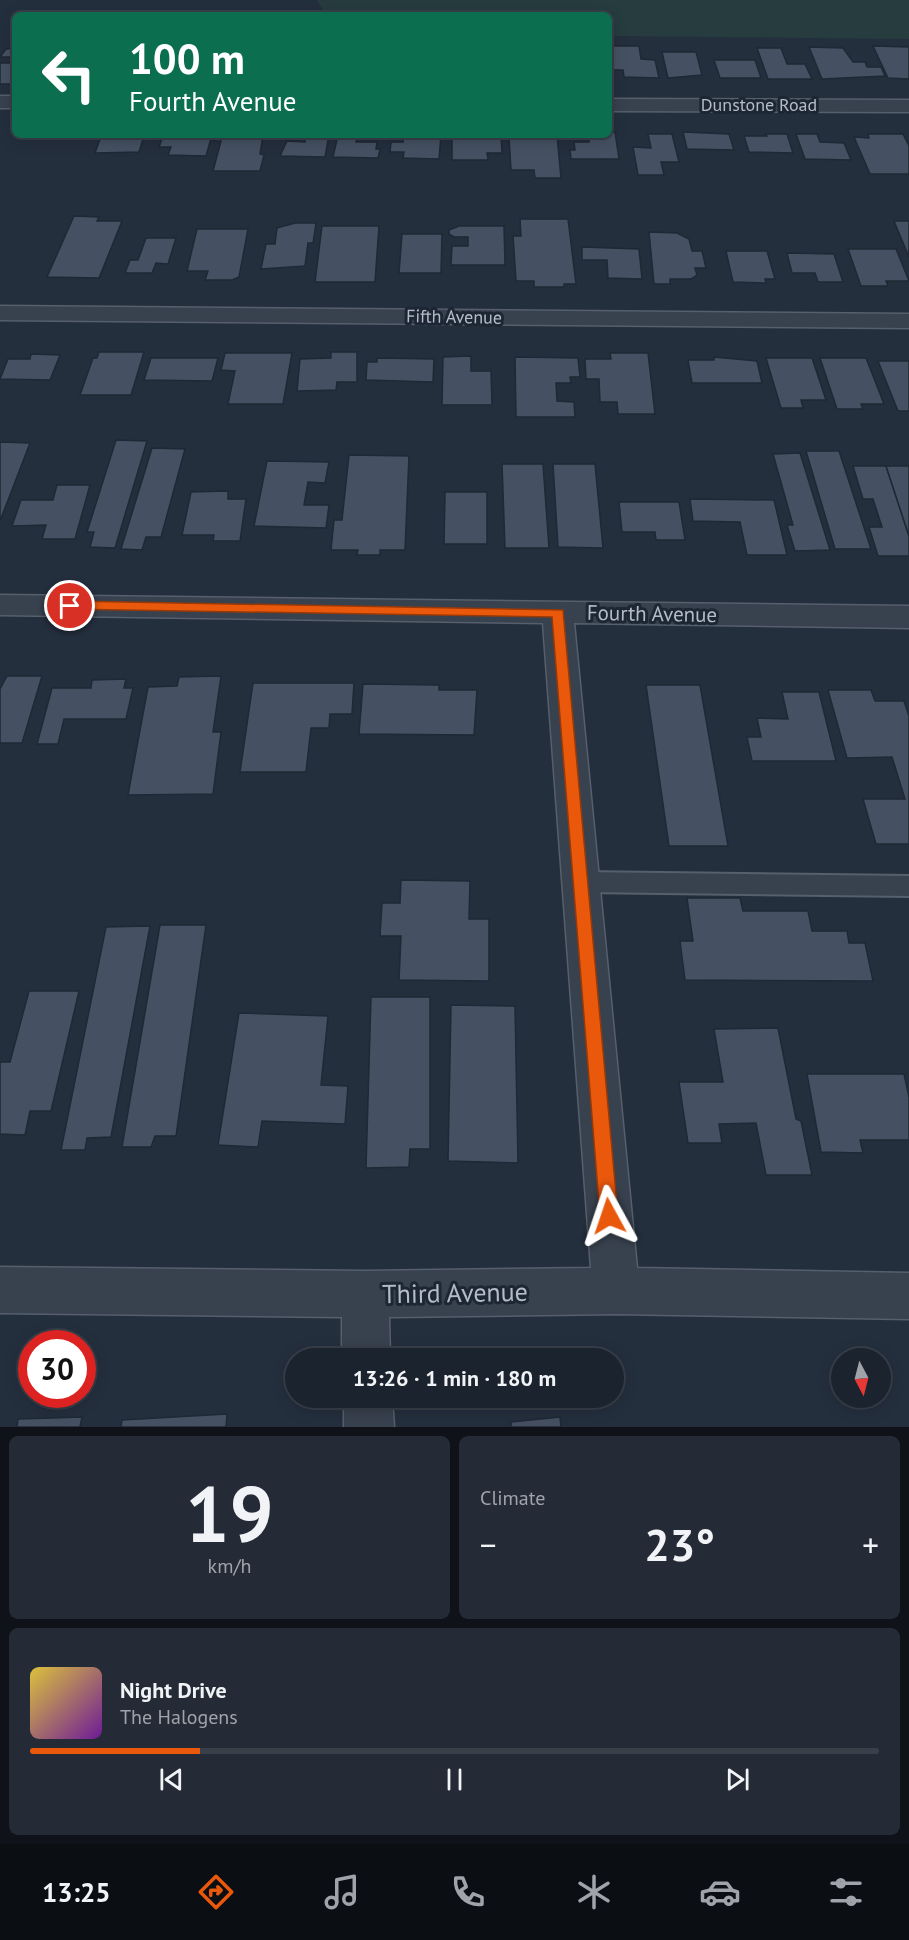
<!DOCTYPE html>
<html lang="en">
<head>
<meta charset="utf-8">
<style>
	:root { --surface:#1b232e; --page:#242b36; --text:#f1f3f6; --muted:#a0a4aa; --line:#39404a; --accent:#ea580c }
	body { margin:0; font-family:"PT Sans",sans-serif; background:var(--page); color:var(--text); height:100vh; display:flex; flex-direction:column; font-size:22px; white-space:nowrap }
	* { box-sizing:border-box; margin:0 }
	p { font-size:20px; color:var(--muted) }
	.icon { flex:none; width:33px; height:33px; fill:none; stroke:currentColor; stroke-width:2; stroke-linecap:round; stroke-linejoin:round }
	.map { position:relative; height:1427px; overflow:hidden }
	.drawer { display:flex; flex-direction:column; gap:9px; padding:9px; background:#0f1319; flex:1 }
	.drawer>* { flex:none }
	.banner { position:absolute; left:12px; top:12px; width:600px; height:126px; border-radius:9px; box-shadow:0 3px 15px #0003,0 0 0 2px var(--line); background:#0b6e4f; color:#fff; overflow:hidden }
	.needle { width:39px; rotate:173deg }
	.fabs { position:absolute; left:831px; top:1348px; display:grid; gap:12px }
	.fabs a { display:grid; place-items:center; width:60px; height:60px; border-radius:50%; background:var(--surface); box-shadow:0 3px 15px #0003,0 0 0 2px var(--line); font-size:30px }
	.speed { position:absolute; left:18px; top:1330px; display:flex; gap:12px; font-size:30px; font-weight:700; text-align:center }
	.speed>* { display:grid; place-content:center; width:78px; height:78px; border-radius:50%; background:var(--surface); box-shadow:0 3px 15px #0003,0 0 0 2px var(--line); line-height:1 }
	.speed .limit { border:9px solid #d22; background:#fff; color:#111 }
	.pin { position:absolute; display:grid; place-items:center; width:51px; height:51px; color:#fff; margin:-26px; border:3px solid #fff; border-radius:50%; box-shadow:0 2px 6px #0007 }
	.me { position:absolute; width:66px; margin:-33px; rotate:355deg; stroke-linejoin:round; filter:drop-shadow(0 0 4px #0008) }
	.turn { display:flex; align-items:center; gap:21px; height:126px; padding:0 18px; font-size:27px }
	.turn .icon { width:78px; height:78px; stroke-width:2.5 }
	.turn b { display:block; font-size:42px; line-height:51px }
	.big { font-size:45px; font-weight:700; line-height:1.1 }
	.drawer .tile { flex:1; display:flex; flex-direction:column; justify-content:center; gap:9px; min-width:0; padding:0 21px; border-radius:9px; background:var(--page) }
	.drawer .dial { align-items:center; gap:0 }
	.dial b { font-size:78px; line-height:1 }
	.song { display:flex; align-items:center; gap:18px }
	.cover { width:72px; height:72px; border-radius:9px; background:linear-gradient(135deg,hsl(50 70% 55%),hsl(280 70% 35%)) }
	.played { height:6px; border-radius:3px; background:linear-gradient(90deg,var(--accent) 20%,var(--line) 20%) }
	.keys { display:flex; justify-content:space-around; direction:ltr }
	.heat { display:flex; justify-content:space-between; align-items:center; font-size:33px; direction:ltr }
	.drawer .tiles { flex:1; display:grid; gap:9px; grid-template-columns:1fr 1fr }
	.tile:last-child { grid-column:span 2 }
	.trip { position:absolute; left:285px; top:1348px; width:339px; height:60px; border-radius:30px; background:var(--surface); box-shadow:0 3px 15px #0003,0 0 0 2px var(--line); font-weight:700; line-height:60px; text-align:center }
	.dock { display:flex; height:96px; justify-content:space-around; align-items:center; background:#0b0e12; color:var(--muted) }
	.dock .icon { width:42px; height:42px }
	.dock .active { color:var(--accent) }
	.dock b { font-size:27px; color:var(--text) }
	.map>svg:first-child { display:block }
	.green { fill:#263c3f }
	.building { fill:#455162; stroke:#1f2835; stroke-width:1.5 }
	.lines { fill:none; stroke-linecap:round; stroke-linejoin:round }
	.service-casing { stroke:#565f6c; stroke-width:4 }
	.minor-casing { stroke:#565f6c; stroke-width:3 }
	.service { fill:#38414e; fill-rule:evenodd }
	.minor { fill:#38414e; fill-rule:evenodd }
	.route { fill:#ea580c; stroke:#983908; stroke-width:1.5 }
	.labels { text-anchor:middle; stroke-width:6; stroke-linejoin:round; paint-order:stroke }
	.far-street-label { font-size:18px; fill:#b4bcc9; stroke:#1d2633 }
	.street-label { font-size:21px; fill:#b4bcc9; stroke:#1d2633 }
	.near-street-label { font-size:26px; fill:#b4bcc9; stroke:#1d2633 }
</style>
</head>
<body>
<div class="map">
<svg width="909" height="1427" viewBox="0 0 909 1427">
	<rect width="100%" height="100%" fill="#242f3e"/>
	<path class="green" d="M317,0H909V39L609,36V15H326Z"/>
	<g class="building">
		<path d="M609,46H639L641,59L655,60L659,78L624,77L623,70H609Z"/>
		<path d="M873,46L909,47V79L888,78Z"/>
		<path d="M809,47L843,48L853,62H865L867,67H881L885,76L822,79Z"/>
		<path d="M15,48V57H0L6,49Z"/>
		<path d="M757,48H781L787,64H805L812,79H768Z"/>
		<path d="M662,52H696L702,75L668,78Z"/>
		<path d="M714,60H755L761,78H720Z"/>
		<rect x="0" y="63" width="15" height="21"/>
		<path d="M609,132H615L619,159H571L570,150H575L574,142H589V135H609Z"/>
		<path d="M683,132L729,134L734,150L687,149Z"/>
		<path d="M648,134H672L679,162H661L664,175H638L633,147L651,148Z"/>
		<path d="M766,134H787L793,153L749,152L744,136H767Z"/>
		<path d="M796,134H817L820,142L844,143L851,160L805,159Z"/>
		<path d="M868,134H903L909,146V174H870L854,137L869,138Z"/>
		<path d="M175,135H212L206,156L168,155L171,147H159L163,136Z"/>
		<path d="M216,135H268L263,136L260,154L264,155L260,171H213L221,141H214Z"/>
		<path d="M306,135H329L325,157L280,156L287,141L305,142Z"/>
		<path d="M338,135H358L356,142H377L376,149H380L378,158L333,157Z"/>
		<path d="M404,135H441L439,159L403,158L404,152H390L391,142H403Z"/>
		<path d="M452,135H501L502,153H487L488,160H452Z"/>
		<path d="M534,135H557L561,178H535L534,170H511L509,137H534Z"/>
		<path d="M130,136L129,139H143L139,152L95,153L100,139Z"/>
		<path d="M74,216L99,217L97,221H122L99,278L47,277Z"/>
		<path d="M520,219H568L576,284H564V287H534V281H516L513,236H521Z"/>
		<path d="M894,221H909V257Z"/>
		<path d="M295,223H316L313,243H308L305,266L261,269L266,244H275L277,228Z"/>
		<path d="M322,226H379L375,282H315Z"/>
		<path d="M459,226H504L505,265H451L452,246H468V237H454L449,234V230Z"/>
		<path d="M197,229H248L239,277L232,280H205L208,271H187Z"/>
		<path d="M649,232L677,233L689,239L692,251H702L706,268H695L697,275L691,279H670V284H654Z"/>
		<path d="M402,234H442L441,273H399Z"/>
		<path d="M146,238H176L168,264L156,263L152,273H125L130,260H138Z"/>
		<path d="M582,247L639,249L642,279L608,278L607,260H582Z"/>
		<path d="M848,249H896L909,281H886L888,286H861Z"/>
		<path d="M726,251H767L775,279H765L766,283L733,282Z"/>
		<path d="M787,253L834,254L843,282H818L815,273H792Z"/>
		<path d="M99,352H144L131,395H80L93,358H97Z"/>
		<path d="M331,352H357V382H337L336,390L297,391L300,359L331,358Z"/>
		<path d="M225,353H292L283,404H228L235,371L221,370Z"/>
		<path d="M610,353H648L655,414H618L617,402H600L599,379H586L585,359H611Z"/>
		<path d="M31,354L60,355L50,380L0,379L8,359H30Z"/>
		<path d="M471,356V371H491L492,405H442L443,357Z"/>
		<path d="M515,357L578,358L580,377H570L571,383H556L557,401L574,402L575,417H516Z"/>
		<path d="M714,357L757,361L762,383H692L688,360H714Z"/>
		<path d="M151,358H218L212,381L144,380Z"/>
		<path d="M377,358L434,359L433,382L366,380L367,362H377Z"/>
		<path d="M766,358H812L826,400H801L803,408H781Z"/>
		<path d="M820,358H866L884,404H861L863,409H837Z"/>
		<path d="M878,361H909V411H898Z"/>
		<path d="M116,440L147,441L115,548L90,547L94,532H87Z"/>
		<path d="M0,442L30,443L0,521Z"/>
		<path d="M152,448L185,449L161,537H146L142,550L121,549Z"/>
		<path d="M806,451H839L871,549H835Z"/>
		<path d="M800,453L830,550L795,551L787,525H793L773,454Z"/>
		<path d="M349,455L409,456L405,550H380V555H357L358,550H331L334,520H342Z"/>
		<path d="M267,461L329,462L325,483L308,482L304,505H329L326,528L254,526Z"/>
		<path d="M502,464H543L549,548H505Z"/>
		<path d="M553,464H595L603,548L558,547Z"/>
		<path d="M853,466H886L909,536V556H878L869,527H882L873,499H863Z"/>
		<path d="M886,466H909V536Z"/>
		<path d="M57,485H90L75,539H42L46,525L12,526L21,500H53Z"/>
		<path d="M228,491V499H246L240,541H213L214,535H182L191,492Z"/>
		<path d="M445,492H487V544H444Z"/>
		<path d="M690,499L774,500L787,555H747L740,522L693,521Z"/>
		<path d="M619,502H679L685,540H656L655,532H622Z"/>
		<path d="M7,676H42L22,743H0V689Z"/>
		<path d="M221,676L213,732H221L213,794L128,795L148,687L177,686L179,677Z"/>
		<path d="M126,679L124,688H133L126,719H64L58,744H37L52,688H91L92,680Z"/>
		<path d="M253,683H354L352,714H330L329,728H311L306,772H240Z"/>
		<path d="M363,684L439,685V690H477L474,735L359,734Z"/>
		<path d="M646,685H700L728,846H669Z"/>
		<path d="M828,690H871L875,701H904L909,716V844H876L863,799H905L892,757L847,758Z"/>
		<path d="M782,692H819L836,761H752L747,737H761L757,718L788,719Z"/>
		<path d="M401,880L470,881L469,919H489V981L399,980L401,936H380L382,903H400Z"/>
		<path d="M687,898H740L743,911H808L812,931H847L849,943H865L873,981L685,980L680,941H693Z"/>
		<path d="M160,925H206L176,1136H155L151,1147H122Z"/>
		<path d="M150,926L111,1137L87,1138L85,1150H61L106,927Z"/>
		<path d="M29,991H79L51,1111H30L25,1135L0,1134V1062H10Z"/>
		<path d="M371,997H430V1149H410L409,1167L366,1168Z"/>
		<path d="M451,1005L515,1006L518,1163L448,1161Z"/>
		<path d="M239,1013L328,1016L321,1085L348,1086L345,1124L262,1121L258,1147L218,1145Z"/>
		<path d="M778,1028L796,1119L801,1121L812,1175H766L756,1123L719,1124L722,1143H688L679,1082H723L714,1029Z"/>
		<path d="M807,1074H904L909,1097V1140H860L863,1153L821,1152Z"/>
		<path d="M227,1414L226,1427H121L122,1420Z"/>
		<path d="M82,1417L80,1427H17L18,1419Z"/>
		<path d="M560,1417L561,1427H511V1422Z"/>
	</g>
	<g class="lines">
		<defs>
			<path id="service" d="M581,872L909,876V896L581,892L572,889L568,882L572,875Z"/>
			<g id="minor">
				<rect x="0" y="96" width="15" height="12"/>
				<path d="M609,99L909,100V112L609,111Z"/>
				<path d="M0,306L909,314V328L0,320Z"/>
				<path d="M0,595L909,606V628L574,623L637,1268L909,1273V1319L616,1314L389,1317L390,1359H342V1317L0,1313V1267L365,1271L591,1268L543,623L0,615Z"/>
				<path d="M344,1398H392L394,1427H344Z"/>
			</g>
		</defs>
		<use href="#service" class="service-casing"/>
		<use href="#minor" class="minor-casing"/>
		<use href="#service" class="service"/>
		<use href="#minor" class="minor"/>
	</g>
	<path class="route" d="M70,601L563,610L618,1216L616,1223L609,1225L603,1223L600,1216L552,617L65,609L63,606Z"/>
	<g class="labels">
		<g class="far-street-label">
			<text x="759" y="111">Dunstone Road</text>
			<text transform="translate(454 317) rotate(1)" y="6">Fifth Avenue</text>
		</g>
		<g class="street-label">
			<text transform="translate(652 614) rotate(1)" y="7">Fourth Avenue</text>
		</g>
		<g class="near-street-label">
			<text transform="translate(455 1293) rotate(-1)" y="9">Third Avenue</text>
		</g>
	</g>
</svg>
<div class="fabs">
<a><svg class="needle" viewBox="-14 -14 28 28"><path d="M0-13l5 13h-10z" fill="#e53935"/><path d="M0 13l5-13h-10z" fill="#a0a4aa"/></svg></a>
</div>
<div class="speed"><div class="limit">30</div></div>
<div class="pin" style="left:70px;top:606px;background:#d93025"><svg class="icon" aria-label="arrive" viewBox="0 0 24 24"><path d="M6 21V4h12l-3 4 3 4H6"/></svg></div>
<svg class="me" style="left:609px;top:1216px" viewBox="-20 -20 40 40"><path d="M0-17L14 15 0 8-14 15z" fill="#ea580c" stroke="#fff" stroke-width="4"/></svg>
<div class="trip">13:26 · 1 min · 180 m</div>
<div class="banner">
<div class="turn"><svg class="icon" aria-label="left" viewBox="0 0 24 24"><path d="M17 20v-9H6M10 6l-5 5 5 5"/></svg><div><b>100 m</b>Fourth Avenue</div></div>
</div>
</div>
<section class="drawer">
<div class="tiles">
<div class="tile dial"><b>19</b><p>km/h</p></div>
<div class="tile"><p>Climate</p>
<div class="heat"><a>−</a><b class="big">23°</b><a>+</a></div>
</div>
<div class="tile">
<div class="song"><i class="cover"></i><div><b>Night Drive</b><p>The Halogens</p></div></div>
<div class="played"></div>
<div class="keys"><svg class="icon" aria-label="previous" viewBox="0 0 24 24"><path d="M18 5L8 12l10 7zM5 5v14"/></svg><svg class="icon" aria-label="pause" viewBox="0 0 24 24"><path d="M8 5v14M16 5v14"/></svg><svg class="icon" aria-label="next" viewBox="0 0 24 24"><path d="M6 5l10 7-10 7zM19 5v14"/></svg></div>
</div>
</div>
</section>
<nav class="dock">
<b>13:25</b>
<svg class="icon active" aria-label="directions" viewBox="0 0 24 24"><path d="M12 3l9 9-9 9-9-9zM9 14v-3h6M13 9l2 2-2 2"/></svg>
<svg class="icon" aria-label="music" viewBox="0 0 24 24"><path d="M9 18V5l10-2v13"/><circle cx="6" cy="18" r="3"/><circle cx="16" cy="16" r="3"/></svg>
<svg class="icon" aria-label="phone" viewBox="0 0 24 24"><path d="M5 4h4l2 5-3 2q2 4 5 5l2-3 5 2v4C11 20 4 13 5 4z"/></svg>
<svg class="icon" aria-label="climate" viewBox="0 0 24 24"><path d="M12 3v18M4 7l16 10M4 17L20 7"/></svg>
<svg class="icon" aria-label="car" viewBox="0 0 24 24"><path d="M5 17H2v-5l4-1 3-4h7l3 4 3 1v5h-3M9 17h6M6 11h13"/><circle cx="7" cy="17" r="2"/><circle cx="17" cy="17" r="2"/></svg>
<svg class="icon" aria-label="filters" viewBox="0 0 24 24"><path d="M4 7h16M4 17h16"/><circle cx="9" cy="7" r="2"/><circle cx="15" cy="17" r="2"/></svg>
</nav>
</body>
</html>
